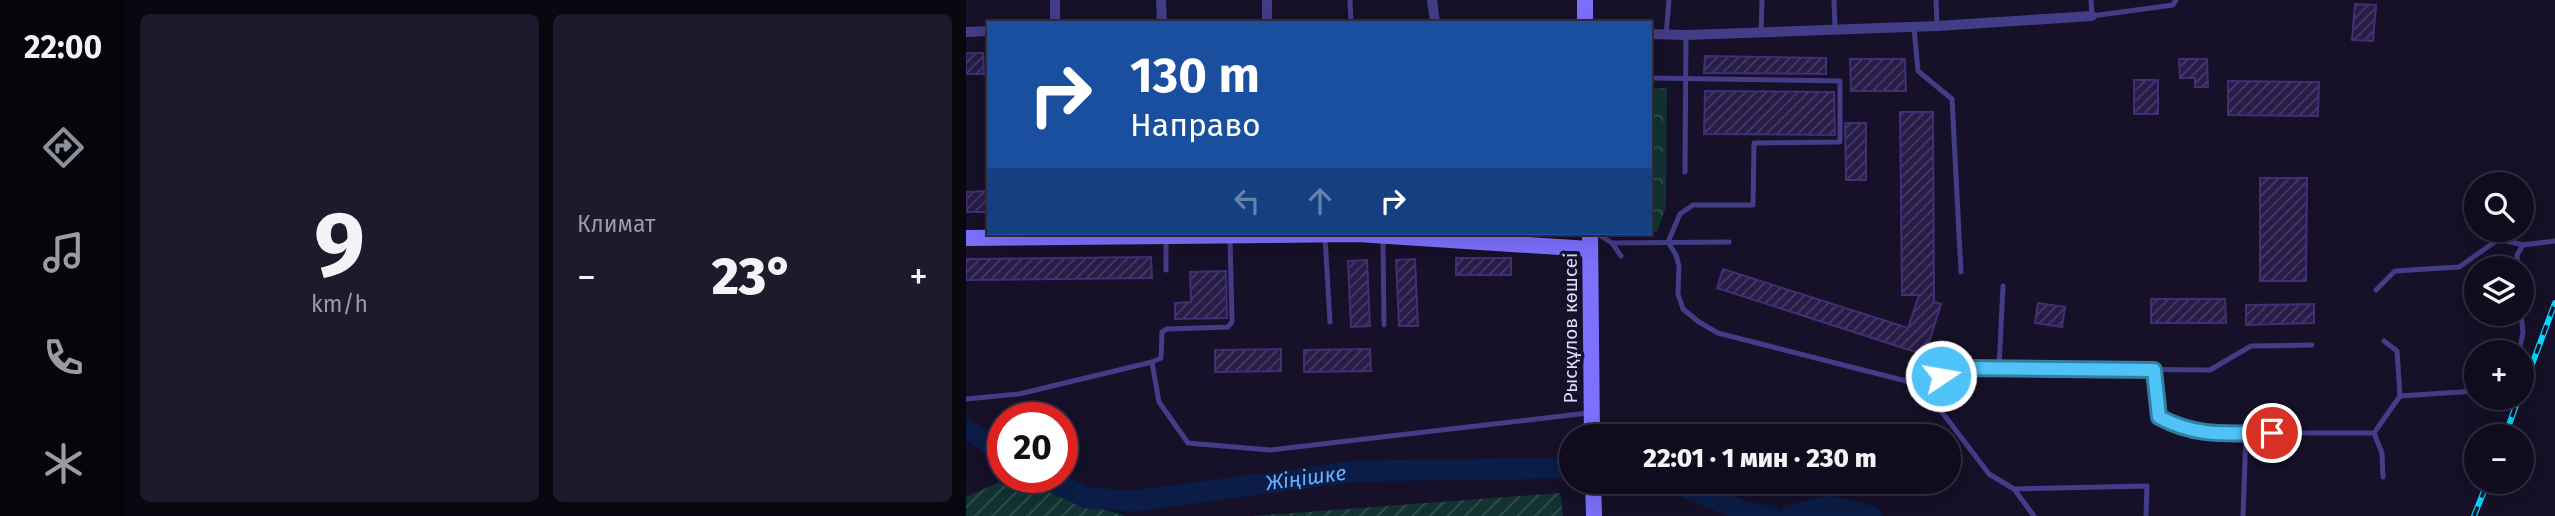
<!DOCTYPE html>
<html lang="ru">
<head>
<meta charset="utf-8">
<style>
	:root { --surface:#100c1e; --page:#1e1a2b; --text:#f1f3f6; --muted:#9c9ba4; --line:#302c3c; --accent:#8c9099 }
	body { margin:0; font-family:"Fira Sans",sans-serif; background:var(--page); color:var(--text); height:100vh; display:flex; flex-direction:column; font-size:26px; white-space:nowrap }
	* { box-sizing:border-box; margin:0 }
	p { font-size:23px; color:var(--muted) }
	.icon { flex:none; width:38px; height:38px; fill:none; stroke:currentColor; stroke-width:2; stroke-linecap:round; stroke-linejoin:round }
	.map { position:relative; flex:1; overflow:hidden }
	.sheet { display:flex; flex-direction:column; gap:14px; padding:14px; background:#090710; width:840px }
	.sheet>* { flex:none }
	.top-card { position:absolute; left:21px; top:21px; width:665px; height:214px; border-radius:0px; box-shadow:0 7px 28px #0002,0 0 0 2px var(--line); background:#1a4fa0; color:#fff; overflow:hidden }
	.controls { position:absolute; left:1498px; top:172px; display:grid; gap:14px }
	.controls a { display:grid; place-items:center; width:70px; height:70px; border-radius:50%; background:var(--surface); box-shadow:0 7px 28px #0002,0 0 0 2px var(--line); font-size:35px }
	.speed { position:absolute; left:21px; top:402px; display:flex; gap:14px; font-size:35px; font-weight:700; text-align:center }
	.speed>* { display:grid; place-content:center; width:91px; height:91px; border-radius:50%; background:var(--surface); box-shadow:0 7px 28px #0002,0 0 0 2px var(--line); line-height:1 }
	.speed .limit { border:10px solid #d22; background:#fff; color:#111 }
	.pin { position:absolute; display:grid; place-items:center; width:60px; height:60px; color:#fff; margin:-30px; border:4px solid #fff; border-radius:50%; box-shadow:0 2px 7px #0007 }
	.me { position:absolute; width:77px; margin:-38px; rotate:78deg; stroke-linejoin:round; filter:drop-shadow(0 0 5px #0008) }
	.turn { display:flex; align-items:center; gap:24px; height:147px; padding:0 28px; font-size:32px }
	.turn .icon { width:91px; height:91px; stroke-width:2.5 }
	.turn b { display:block; font-size:49px; line-height:60px }
	.lanes { display:flex; align-items:center; height:66px; padding:0 28px; background:#0003; justify-content:center; gap:35px; direction:ltr }
	.lanes .off { opacity:.35 }
	.big { font-size:52px; font-weight:800; line-height:1.1 }
	.sheet .tile { flex:1; display:flex; flex-direction:column; justify-content:center; gap:10px; min-width:0; padding:0 24px; border-radius:10px; background:var(--page) }
	.sheet .dial { align-items:center; gap:0 }
	.dial b { font-size:91px; line-height:1 }
	.heat { display:flex; justify-content:space-between; align-items:center; font-size:38px; direction:ltr }
	.sheet .tiles { flex:1; display:grid; gap:14px; grid-template-columns:repeat(2,1fr) }
	.trip { position:absolute; left:593px; top:424px; width:402px; height:70px; border-radius:35px; background:var(--surface); box-shadow:0 7px 28px #0002,0 0 0 2px var(--line); font-weight:800; line-height:70px; text-align:center }
	main { display:flex; flex:1; min-height:0 }
	.menu { display:flex; flex-direction:column; width:126px; justify-content:space-around; align-items:center; background:#06050c; color:var(--muted) }
	.menu .icon { width:49px; height:49px }
	.menu .active { color:var(--accent) }
	.menu b { font-size:32px; color:var(--text) }
	.map>svg:first-child { display:block }
	.forest { fill:url(#forest-crowns) }
	.garden { fill:url(#garden-furrows) }
	.lines { fill:none; stroke-linecap:round; stroke-linejoin:round }
	.river { stroke:#0b1d46; stroke-width:21 }
	.building { fill:url(#building-hatch); stroke:#412f75; stroke-width:2 }
	.lane { stroke:#433c87; stroke-width:5 }
	.street { stroke:#433c87; stroke-width:10 }
	.secondary { stroke:#7c70fd; stroke-width:16 }
	.rail-casing { stroke:#06d6fc; stroke-width:6 }
	.rail { stroke:#161028; stroke-width:3.5; stroke-dasharray:10; stroke-linecap:butt }
	.route-casing { stroke:#337fa1; stroke-width:18 }
	.route { stroke:#4fc3f7; stroke-width:12 }
	.labels { text-anchor:middle; stroke-width:7; stroke-linejoin:round; paint-order:stroke }
	.street-label { font-size:19px; fill:#dfd8ff; stroke:#161028 }
	.water-label { font-size:21px; font-style:italic; fill:#67affd; stroke:#161028 }
</style>
</head>
<body>
<main>
<nav class="menu">
<b>22:00</b>
<svg class="icon active" aria-label="directions" viewBox="0 0 24 24"><path d="M12 3l9 9-9 9-9-9zM9 14v-3h6M13 9l2 2-2 2"/></svg>
<svg class="icon" aria-label="music" viewBox="0 0 24 24"><path d="M9 18V5l10-2v13"/><circle cx="6" cy="18" r="3"/><circle cx="16" cy="16" r="3"/></svg>
<svg class="icon" aria-label="phone" viewBox="0 0 24 24"><path d="M5 4h4l2 5-3 2q2 4 5 5l2-3 5 2v4C11 20 4 13 5 4z"/></svg>
<svg class="icon" aria-label="climate" viewBox="0 0 24 24"><path d="M12 3v18M4 7l16 10M4 17L20 7"/></svg>
</nav>
<section class="sheet">
<div class="tiles">
<div class="tile dial"><b>9</b><p>km/h</p></div>
<div class="tile"><p>Климат</p>
<div class="heat"><a>−</a><b class="big">23°</b><a>+</a></div>
</div>
</div>
</section>
<div class="map">
<svg width="1589" height="516" viewBox="0 0 1589 516">
	<defs>
		<pattern id="forest-crowns" width="20" height="18" patternUnits="userSpaceOnUse" patternTransform="scale(1.75)"><rect width="20" height="18" fill="#133232"/><path d="M2 6a3 3 0 1 1 6 0M12 15a3 3 0 1 1 6 0" fill="none" stroke="#354f51"/></pattern>
		<pattern id="garden-furrows" width="10" height="10" patternUnits="userSpaceOnUse" patternTransform="scale(1.75)"><rect width="10" height="10" fill="#133232"/><path d="M-1 1l2-2M0 10L10 0M9 11l2-2" fill="none" stroke="#354f51"/></pattern>
		<pattern id="building-hatch" width="6" height="6" patternUnits="userSpaceOnUse" patternTransform="scale(1.75)"><rect width="6" height="6" fill="#281c49"/><path d="M-1 1l2-2M0 6l6-6M5 7l2-2" fill="none" stroke="#473c64"/></pattern>
	</defs>
	<rect width="100%" height="100%" fill="#161028"/>
	<path class="forest" d="M684,88H701L700,207L691,232H684Z"/>
	<g class="garden">
		<path d="M40,479L159,516H0V497Z"/>
		<path d="M594,493L597,516H286Z"/>
	</g>
	<g class="lines">
		<g class="river">
			<path d="M0,429L37,451"/>
			<path id="s1" d="M78,478L121,498L168,501L392,471L606,468"/>
			<path d="M705,481L779,512L804,516"/>
			<path d="M823,516L862,506L905,516"/>
		</g>
	</g>
	<g class="building">
		<path d="M1389,4L1410,5L1407,41L1386,40Z"/>
		<path d="M0,53H17L18,74H0Z"/>
		<path d="M739,56L860,58V74L738,73Z"/>
		<path d="M884,59H939L940,91H885Z"/>
		<path d="M1213,59H1241L1242,87H1229V78H1214Z"/>
		<rect x="1168" y="80" width="24" height="34"/>
		<path d="M1262,81L1353,82L1352,116L1262,115Z"/>
		<path d="M739,91L868,92L869,135L738,134Z"/>
		<path d="M934,112H967L968,302L975,304L959,355L751,288L757,269L942,328L953,295H936Z"/>
		<path d="M879,123H900V180H880Z"/>
		<path d="M1294,178H1341L1340,281H1294Z"/>
		<path d="M20,191L21,212H1L0,192Z"/>
		<path d="M185,257L186,278L0,280V259Z"/>
		<rect x="490" y="258" width="55" height="17"/>
		<path d="M449,259L452,326H433L430,260Z"/>
		<path d="M401,260L404,326L385,327L382,261Z"/>
		<path d="M260,271L261,318L209,319V303L225,302L224,272Z"/>
		<path d="M1185,299H1259L1260,323H1185Z"/>
		<path d="M1072,303L1099,307L1096,327L1069,323Z"/>
		<path d="M1348,304V323L1280,325V305Z"/>
		<path d="M315,349V371L249,372V350Z"/>
		<path d="M404,349L405,371L338,372V350Z"/>
	</g>
	<g class="lines">
		<g class="lane">
			<path d="M384,0L385,23"/>
			<path d="M868,0L869,28"/>
			<path d="M970,0L971,25"/>
			<path d="M1125,0L1126,16L1207,5L1210,0"/>
			<path d="M948,28L952,71L986,99L995,272"/>
			<path d="M795,32L796,0"/>
			<path d="M700,35L703,0"/>
			<path d="M684,78L874,81V142L788,143L787,205H727L714,214L702,242L710,255L713,266L712,294L717,309L733,322L752,333L948,383L1001,368L1244,370L1285,346L1346,345"/>
			<path d="M719,172L720,35"/>
			<path d="M630,233L646,243L655,256"/>
			<path d="M359,238L364,322"/>
			<path d="M417,238L418,325"/>
			<path d="M646,243L763,242"/>
			<path d="M1552,268L1551,255L1557,245L1589,241"/>
			<path d="M200,270V240"/>
			<path d="M1410,290L1429,271L1493,267L1533,239L1557,245"/>
			<path d="M1418,341L1431,351L1434,396"/>
			<path d="M1553,352L1557,333L1555,313"/>
			<path d="M186,362L195,358L196,332L201,329L262,327L266,322L264,236"/>
			<path d="M1033,368L1037,286"/>
			<path d="M1188,370L1193,417L1213,427L1235,433H1408L1434,396L1510,391"/>
			<path d="M948,383L969,403L1023,474L1048,489L1068,516"/>
			<path d="M0,399L53,394L186,362L193,402L222,443L304,450L622,413"/>
			<path d="M1408,433L1416,453L1417,477"/>
			<path d="M1048,489L1181,486L1180,516"/>
			<path d="M1277,516L1280,433"/>
		</g>
		<g class="street">
			<path d="M89,0V23"/>
			<path d="M195,0L196,23"/>
			<path d="M301,0V23"/>
			<path d="M466,0L469,23"/>
			<path d="M0,32L23,31"/>
			<path d="M684,34L720,35L971,26L1126,16"/>
		</g>
		<g class="secondary">
			<path d="M619,23V0"/>
			<path d="M624,233L626,436"/>
			<path d="M0,238L392,234L624,249"/>
			<path d="M627,481L628,516"/>
		</g>
		<defs>
			<g id="rail">
				<path d="M1556,391L1589,303"/>
				<path d="M1539,436L1553,397"/>
				<path d="M1508,516L1522,481"/>
			</g>
		</defs>
		<use href="#rail" class="rail-casing"/>
		<use href="#rail" class="rail"/>
	</g>
	<g class="lines">
		<defs>
			<path id="route" d="M975,376L1001,368L1188,370L1193,417C1232,438 1263,433 1306,433"/>
		</defs>
		<use href="#route" class="route-casing"/>
		<use href="#route" class="route"/>
	</g>
	<g class="labels">
		<g class="street-label">
			<text transform="translate(604 328) rotate(-90)" y="7">Рысқұлов көшсеі</text>
		</g>
		<g class="water-label">
			<text dy="7" stroke="none"><textPath href="#s1" startOffset="268">Жіңішке</textPath></text>
		</g>
	</g>
</svg>
<div class="controls">
<a><svg class="icon" aria-label="search" viewBox="0 0 24 24"><circle cx="10" cy="10" r="6"/><path d="M15 15l6 6"/></svg></a>
<a><svg class="icon" aria-label="layers" viewBox="0 0 24 24"><path d="M12 4l9 5-9 5-9-5zM3 14l9 5 9-5"/></svg></a>
<a>+</a>
<a>−</a>
</div>
<div class="speed"><div class="limit">20</div></div>
<div class="pin" style="left:1306px;top:433px;background:#d93025"><svg class="icon" aria-label="arrive" viewBox="0 0 24 24"><path d="M6 21V4h12l-3 4 3 4H6"/></svg></div>
<svg class="me" style="left:975px;top:376px" viewBox="-20 -20 40 40"><circle r="17" fill="#4fc3f7" stroke="#fff" stroke-width="3"/><path d="M0-11L8 9 0 5-8 9z" fill="#fff"/></svg>
<div class="trip">22:01 · 1 мин · 230 m</div>
<div class="top-card">
<div class="turn"><svg class="icon" aria-label="right" viewBox="0 0 24 24"><path d="M7 20v-9h11M14 6l5 5-5 5"/></svg><div><b>130 m</b>Направо</div></div>
<div class="lanes"><svg class="icon off" aria-label="left" viewBox="0 0 24 24"><path d="M17 20v-9H6M10 6l-5 5 5 5"/></svg><svg class="icon off" aria-label="ahead" viewBox="0 0 24 24"><path d="M12 20V5M6 11l6-6 6 6"/></svg><svg class="icon" aria-label="right" viewBox="0 0 24 24"><path d="M7 20v-9h11M14 6l5 5-5 5"/></svg></div>
</div>
</div>
</main>
</body>
</html>
